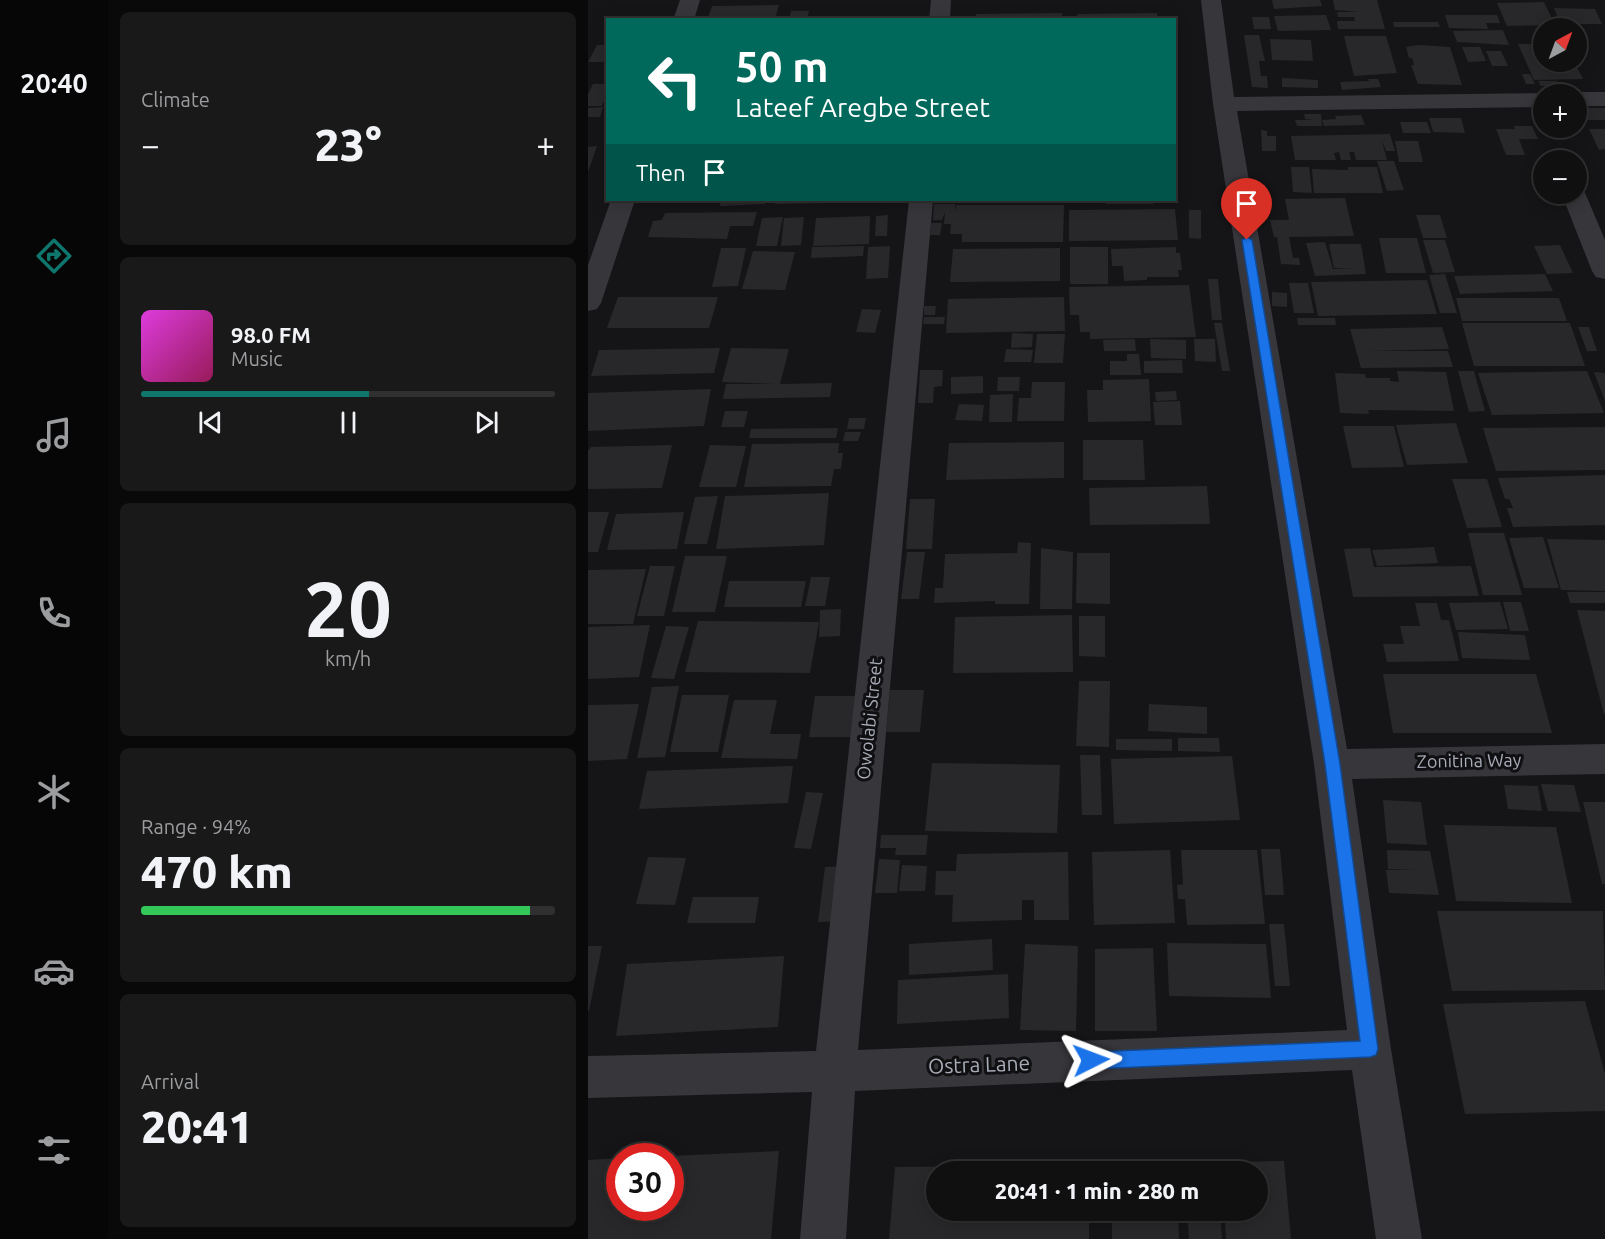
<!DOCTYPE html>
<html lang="en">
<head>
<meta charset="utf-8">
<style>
	:root { --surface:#101011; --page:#19191a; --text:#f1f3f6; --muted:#9c9d9f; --line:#303031; --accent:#0f766e }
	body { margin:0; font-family:Ubuntu,sans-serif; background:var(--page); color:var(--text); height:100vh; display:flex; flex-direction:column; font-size:22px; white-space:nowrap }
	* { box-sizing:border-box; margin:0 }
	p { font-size:20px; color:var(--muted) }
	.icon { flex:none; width:33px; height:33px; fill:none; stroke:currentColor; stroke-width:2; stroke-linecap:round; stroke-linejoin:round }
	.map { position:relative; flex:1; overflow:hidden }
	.sheet { display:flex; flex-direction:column; gap:12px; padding:12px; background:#090909; width:480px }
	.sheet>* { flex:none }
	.hud { position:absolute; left:18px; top:18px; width:570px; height:183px; border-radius:0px; box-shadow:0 3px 15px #0003,0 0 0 2px var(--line); background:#00695c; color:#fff; overflow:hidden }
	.needle { width:39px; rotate:41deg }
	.fabs { position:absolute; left:945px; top:18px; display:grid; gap:12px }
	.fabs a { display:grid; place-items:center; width:54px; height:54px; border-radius:50%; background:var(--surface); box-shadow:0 3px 15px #0003,0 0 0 2px var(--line); font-size:30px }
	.speed { position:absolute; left:18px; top:1143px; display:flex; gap:12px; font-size:30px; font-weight:700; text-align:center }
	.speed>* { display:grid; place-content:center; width:78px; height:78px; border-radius:50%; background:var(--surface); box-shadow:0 3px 15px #0003,0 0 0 2px var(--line); line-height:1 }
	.speed .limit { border:9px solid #d22; background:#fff; color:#111 }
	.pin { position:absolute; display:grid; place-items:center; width:51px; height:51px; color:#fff; margin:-62px -26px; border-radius:50% 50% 50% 0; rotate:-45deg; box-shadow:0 0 6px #0007 }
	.pin .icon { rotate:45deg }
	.me { position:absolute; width:66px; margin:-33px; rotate:87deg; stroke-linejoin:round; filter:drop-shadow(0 0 4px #0008) }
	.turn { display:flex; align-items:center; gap:21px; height:126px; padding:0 30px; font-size:27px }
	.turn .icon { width:78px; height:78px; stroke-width:2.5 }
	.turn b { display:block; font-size:42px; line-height:51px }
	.then { display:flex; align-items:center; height:57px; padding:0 30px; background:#0003; gap:12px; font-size:22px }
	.big { font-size:45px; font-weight:800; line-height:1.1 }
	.sheet .tile { flex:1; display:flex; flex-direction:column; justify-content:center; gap:9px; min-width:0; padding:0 21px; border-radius:9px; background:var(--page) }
	.sheet .dial { align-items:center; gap:0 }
	.dial b { font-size:78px; line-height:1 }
	.song { display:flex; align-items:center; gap:18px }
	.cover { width:72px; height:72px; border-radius:9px; background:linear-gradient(135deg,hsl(300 70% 55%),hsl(330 70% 35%)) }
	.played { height:6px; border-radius:3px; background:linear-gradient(90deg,var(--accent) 55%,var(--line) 55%) }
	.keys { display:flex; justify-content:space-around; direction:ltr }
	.heat { display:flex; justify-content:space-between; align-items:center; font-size:33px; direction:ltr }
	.charge { height:9px; border-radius:4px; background:linear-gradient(90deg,#34c759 94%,var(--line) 0) }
	.trip { position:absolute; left:338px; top:1161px; width:342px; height:60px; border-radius:30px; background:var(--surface); box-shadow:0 3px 15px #0003,0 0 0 2px var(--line); font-weight:800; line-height:60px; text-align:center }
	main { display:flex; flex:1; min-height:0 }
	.tab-bar { display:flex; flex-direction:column; width:108px; justify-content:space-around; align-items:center; background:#060607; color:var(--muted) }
	.tab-bar .icon { width:42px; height:42px }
	.tab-bar .selected { color:var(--accent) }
	.tab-bar b { font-size:27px; color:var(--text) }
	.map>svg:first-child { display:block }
	.building { fill:#28282b }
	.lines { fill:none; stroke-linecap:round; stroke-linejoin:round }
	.minor { fill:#36363b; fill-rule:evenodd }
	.route { fill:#1a73e8; stroke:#114b97; stroke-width:1.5 }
	.labels { text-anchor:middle; stroke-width:6; stroke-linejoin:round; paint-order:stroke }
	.street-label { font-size:18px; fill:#a7abb6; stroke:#101012 }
	.near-street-label { font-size:21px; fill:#a7abb6; stroke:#101012 }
</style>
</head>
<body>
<main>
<nav class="tab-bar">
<b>20:40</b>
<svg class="icon selected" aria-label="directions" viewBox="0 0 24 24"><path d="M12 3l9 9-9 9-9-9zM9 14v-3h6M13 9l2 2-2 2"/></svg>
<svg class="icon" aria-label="music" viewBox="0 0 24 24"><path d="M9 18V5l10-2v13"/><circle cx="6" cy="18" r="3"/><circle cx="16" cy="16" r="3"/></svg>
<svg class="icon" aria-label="phone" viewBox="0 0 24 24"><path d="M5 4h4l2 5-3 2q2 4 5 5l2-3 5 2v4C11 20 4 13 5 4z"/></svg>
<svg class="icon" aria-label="climate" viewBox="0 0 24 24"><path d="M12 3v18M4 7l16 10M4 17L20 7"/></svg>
<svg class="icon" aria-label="car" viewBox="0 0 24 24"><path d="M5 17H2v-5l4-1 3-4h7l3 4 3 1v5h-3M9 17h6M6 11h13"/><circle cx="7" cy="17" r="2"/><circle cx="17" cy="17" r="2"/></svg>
<svg class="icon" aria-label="filters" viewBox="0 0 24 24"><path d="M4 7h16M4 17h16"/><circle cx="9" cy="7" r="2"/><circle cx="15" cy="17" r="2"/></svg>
</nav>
<section class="sheet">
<div class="tile"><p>Climate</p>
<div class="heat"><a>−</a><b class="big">23°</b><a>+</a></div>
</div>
<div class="tile">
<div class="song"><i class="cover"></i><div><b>98.0 FM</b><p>Music</p></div></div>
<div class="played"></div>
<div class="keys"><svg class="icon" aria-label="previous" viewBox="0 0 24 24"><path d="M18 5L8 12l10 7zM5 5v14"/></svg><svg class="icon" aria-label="pause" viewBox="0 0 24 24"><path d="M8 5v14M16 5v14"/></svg><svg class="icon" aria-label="next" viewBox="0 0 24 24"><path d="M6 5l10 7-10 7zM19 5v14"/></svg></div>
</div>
<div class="tile dial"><b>20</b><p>km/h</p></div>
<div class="tile"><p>Range · 94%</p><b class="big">470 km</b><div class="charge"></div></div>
<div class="tile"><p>Arrival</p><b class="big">20:41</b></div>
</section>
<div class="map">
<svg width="1017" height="1239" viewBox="0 0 1017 1239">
	<rect width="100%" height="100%" fill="#151517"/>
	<g class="building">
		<path d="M684,0H732L734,6L686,9Z"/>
		<path d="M745,0H789L797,29H750L749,21H767L766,17H750L749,12H771L747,10Z"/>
		<path d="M956,2L967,25L919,26L909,3Z"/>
		<path d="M191,5L188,16L120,18L124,6Z"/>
		<path d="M966,8L1007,9L1014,24H972Z"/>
		<path d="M203,11H221L219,20H201Z"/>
		<path d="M474,13V20H388V14Z"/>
		<path d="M569,13L570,20H490L489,14Z"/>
		<path d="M738,15L743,30L690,31L686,16Z"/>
		<path d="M857,15H909L912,23H898L900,29L861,28Z"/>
		<path d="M664,17H681L683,29H666Z"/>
		<path d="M805,22H850L852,27H806Z"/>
		<path d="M915,30L921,45L869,42L865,31Z"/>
		<path d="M656,35H671L677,61H671L673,76H679L680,88L664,87Z"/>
		<path d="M756,36H798L809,73L766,76Z"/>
		<path d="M682,39L723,40L725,61L684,60Z"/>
		<path d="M930,44H956V62H986L995,79L946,80Z"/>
		<path d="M9,45H20V62H0Z"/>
		<path d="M830,45L862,47L874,85L830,84L823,65H826L824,58H821L818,47Z"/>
		<path d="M874,47H892L898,61L880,62Z"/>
		<path d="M898,51H913L920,66H904Z"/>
		<path d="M934,74H942L947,84H938Z"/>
		<path d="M694,78L730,80V88L694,87Z"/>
		<path d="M780,79H790L793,87L754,90L752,82L781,81Z"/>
		<path d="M950,81H969L971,86H953Z"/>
		<path d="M5,84H20V102H15L14,106H0V94Z"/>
		<path d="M15,107L12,117H0V108Z"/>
		<path d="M994,108H1017V120H1000Z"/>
		<path d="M716,114H733L734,126H709L707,120H727L717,119Z"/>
		<path d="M773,115L777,125L736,126L734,120L748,119L747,116Z"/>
		<path d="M841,118H873L877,133L845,132Z"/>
		<path d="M812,122H839L843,133H815Z"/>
		<path d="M926,126H944L950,139H931L937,155H918L908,129H927Z"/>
		<path d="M1001,129H1017V149L1011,150Z"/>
		<path d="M673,130L679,131V136H688V151H674Z"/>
		<path d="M802,134L807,151H798L793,138L799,160H768L766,152H761L763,160H753L751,152L746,153L748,160H707L703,136Z"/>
		<path d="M807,141H830L835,162H811Z"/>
		<path d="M9,146L0,172V147Z"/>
		<path d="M789,161H806L816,190L799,191Z"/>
		<path d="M703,167H721L724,193L705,192Z"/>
		<path d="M760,167H789L795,193H726L724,169L760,170Z"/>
		<path d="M757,198L766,236L701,237L705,258H711L712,265L693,264L689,237H686L682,220H701L697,199Z"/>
		<path d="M133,200H178L177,204L132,206Z"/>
		<path d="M188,200H295V202L187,204Z"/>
		<path d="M366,200H430L431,201L365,203Z"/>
		<rect x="518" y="200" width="47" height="4"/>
		<path d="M346,204H367V213L368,205H476L475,242H374V234H362L363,224H356L357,212L354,220H345Z"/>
		<path d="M587,209L590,240L481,241V210Z"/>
		<path d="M601,210H613V239L601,238Z"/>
		<path d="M169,212L165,226H142L139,239L60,237L65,221L74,220L77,213Z"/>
		<path d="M300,215L299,236H287L288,216Z"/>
		<path d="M828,215H852L859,238H835Z"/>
		<path d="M282,216L281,244L225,246L228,218Z"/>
		<path d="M195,217L189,246H168L174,218Z"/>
		<path d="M216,217L213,245L193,246L196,218Z"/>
		<path d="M343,223H354L352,235H342Z"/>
		<path d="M791,238H829L838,273H798Z"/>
		<path d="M835,240H857L867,272L845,273Z"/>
		<path d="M737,242L745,269L766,268H746L741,244H773L778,274L727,276L718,243Z"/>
		<path d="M972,245L985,273L959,274L946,246Z"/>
		<path d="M276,246L275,256L223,258L224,247Z"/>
		<path d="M302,246L300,278L278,279L280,247Z"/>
		<rect x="482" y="247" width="38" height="37"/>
		<path d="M588,247V253H592L594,270H590L591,277H559V280L536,281L535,266H524L523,249Z"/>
		<path d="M133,248H158L150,286L124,287Z"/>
		<path d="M472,248V281L362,282L365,249Z"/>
		<path d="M165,251L207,252L197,290L154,289Z"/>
		<path d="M857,274L869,313H852L841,275Z"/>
		<path d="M957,274L965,291L872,294L866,276Z"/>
		<path d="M620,279H630L634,320H624Z"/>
		<path d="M839,280L849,314L730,316L723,282Z"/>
		<path d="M701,283H720L726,313H706Z"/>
		<path d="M601,285L608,337L502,339V332H492L491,315H482L481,287Z"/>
		<path d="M684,292L699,293V307L684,306Z"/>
		<path d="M30,297H130L121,328H19Z"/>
		<path d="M476,297L477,331L358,333L360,299Z"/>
		<path d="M868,298H971L979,321H874Z"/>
		<path d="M336,306H348L347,315H336Z"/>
		<path d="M274,309L293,310L287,333L268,332Z"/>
		<path d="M336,317H357L356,324H335Z"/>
		<path d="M709,318H747L748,325H710Z"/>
		<path d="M626,323H634L642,371H634Z"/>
		<path d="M874,323H982L997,366H886Z"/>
		<path d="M854,327L861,349L781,351H860L865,367L773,368L762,329Z"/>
		<path d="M990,327H1001L1009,351H999Z"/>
		<path d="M424,333L445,334L444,347L423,348Z"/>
		<path d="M449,334H477L475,363H446Z"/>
		<path d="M547,339L548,351H516L515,340Z"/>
		<path d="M562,339L598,340V359L563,358Z"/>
		<path d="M606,339H627L628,362L607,361Z"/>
		<path d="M132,348L126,373L3,376L11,350Z"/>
		<path d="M143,348L201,349L192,384L244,383L242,397L135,399L138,384H188L134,382Z"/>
		<path d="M418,349L445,350L443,362H416Z"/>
		<path d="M539,354H551L553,375H522V361H539Z"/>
		<path d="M594,360L595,373H556V361Z"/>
		<path d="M332,370H355L354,386L346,387L345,403H330Z"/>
		<path d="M809,371L858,372L866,411L780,410L781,414L752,413L747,373L777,374L778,378H802V381L811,382Z"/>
		<path d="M870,371H886L897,411L881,412Z"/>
		<path d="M999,371L1016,413L904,415L890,373Z"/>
		<path d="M1006,372L1017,373V401Z"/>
		<path d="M395,376V393L363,394V377Z"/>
		<path d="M410,377H432L431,391H409Z"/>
		<path d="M561,379L563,421L500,422L499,390H515V380Z"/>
		<path d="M444,382H477L476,421H429L431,398H443Z"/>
		<path d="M123,389L116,426L0,431V393Z"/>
		<path d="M588,391L589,400L568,401L567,392Z"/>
		<path d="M425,394L424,422H401L402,395Z"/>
		<path d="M592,401L594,425H567L565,402Z"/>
		<path d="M371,404L396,405L394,421L367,420Z"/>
		<path d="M137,411H160L156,427H133Z"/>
		<path d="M261,418H278L276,429H259Z"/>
		<path d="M868,423L880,463L819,465L808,425Z"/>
		<path d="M755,426H806L816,467L764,468Z"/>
		<path d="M1017,427V470L908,471L895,428Z"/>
		<path d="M250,428L248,438H161L163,429Z"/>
		<path d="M257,432H273L270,441H255Z"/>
		<path d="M495,440H555L557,480H495Z"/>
		<path d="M476,442V478L358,480L361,443Z"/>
		<path d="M251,443L250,453H255L253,469H246L243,486L156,487L164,444Z"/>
		<path d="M84,445L74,488L0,489V451L3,447Z"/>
		<path d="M122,445L158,446L148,487H111Z"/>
		<path d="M1017,475V525L925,527L919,508H925L921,499H917L910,478Z"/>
		<path d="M864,479H899L914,527L879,528Z"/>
		<path d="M619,486L622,524L502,525L501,488Z"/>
		<path d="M241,493L236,545L128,549L137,496Z"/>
		<path d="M130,496L119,544H96L107,497Z"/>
		<path d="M322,499H347L344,549H318Z"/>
		<path d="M0,512H21L10,552H0Z"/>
		<path d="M96,512L89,549L19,550L28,514Z"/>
		<path d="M880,533H916L934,595H895Z"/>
		<path d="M955,537L971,588H936L921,538Z"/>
		<path d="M959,539L1017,540V591L973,590Z"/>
		<path d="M430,542L443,543L441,604H407V601L346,603L347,588H355L357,554L429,553Z"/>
		<path d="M846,547L850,563L789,566L784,550Z"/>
		<path d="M453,548L485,552L484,609H452Z"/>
		<path d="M782,548L786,567L883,566L891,596L765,597L756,549Z"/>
		<path d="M319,552H337L331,599H313Z"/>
		<path d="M489,553H522V604L488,603Z"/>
		<path d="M97,556H139L127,612H84Z"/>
		<path d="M62,566H87L76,616H49Z"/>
		<path d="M58,569L45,624H0V570Z"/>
		<path d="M223,577H242L237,606H217Z"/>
		<path d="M141,581H218L213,607H136Z"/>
		<path d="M979,592H1017V603H982Z"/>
		<path d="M912,602L920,629L868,630L861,603Z"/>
		<path d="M915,602H933L941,631H922Z"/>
		<path d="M827,603H849L853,620H861L871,661L799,662L795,644H816L812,626H832Z"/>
		<path d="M253,609L252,636L231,637L232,610Z"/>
		<path d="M989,610L1017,611V714H1016Z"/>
		<path d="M484,615L485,672L365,673L367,617Z"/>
		<path d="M491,616H517V657L491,656Z"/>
		<path d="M110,621L231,622L222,673L97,672Z"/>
		<path d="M62,625L51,677L0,679V627Z"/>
		<path d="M78,626L101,627L86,679L63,678Z"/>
		<path d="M870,632L937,635L942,660L874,658Z"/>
		<path d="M795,674H948L964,733H805Z"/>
		<path d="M491,681H522L521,747L488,746Z"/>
		<path d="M91,686L77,757L49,758L64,687Z"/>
		<path d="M302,690H336L332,732H298Z"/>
		<path d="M94,695H141L130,752H82Z"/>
		<path d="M227,696H274L268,737H221Z"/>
		<path d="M146,700H189L182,734H213L209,759L133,758Z"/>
		<path d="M51,704L39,759L0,761V705Z"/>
		<path d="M561,704L619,707V734L560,731Z"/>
		<path d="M590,738H631L632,752L590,751Z"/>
		<path d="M528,739H584V751L528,750Z"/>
		<path d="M492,755H512L514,815H494Z"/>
		<path d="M644,756L652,820L526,824L523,759Z"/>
		<path d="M344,763L472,765L469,833L337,831Z"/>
		<path d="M205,766L200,803L51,809L59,771Z"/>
		<path d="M953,784L986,785L993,812L960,811Z"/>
		<path d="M916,785L950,786L954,811L920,809Z"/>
		<path d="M218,792L235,793L223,849L206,848Z"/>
		<path d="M795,800L833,802L839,845L799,843Z"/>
		<path d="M995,802H1017V884H1014Z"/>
		<path d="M856,825L968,827L984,903L868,901Z"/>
		<path d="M293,835H340L338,855H307L308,848H292Z"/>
		<path d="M673,849H692L696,895H677Z"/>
		<path d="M582,850L587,923L506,925L504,852Z"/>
		<path d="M593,850H669L677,924L599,925L597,899H590L589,885L595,884Z"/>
		<path d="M799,850L842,851L851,895L801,893L798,870H828L800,869Z"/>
		<path d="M480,852L481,920H446V900H434V920L364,922L365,895H347L348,871H368L369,854Z"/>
		<path d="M60,857L98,858L87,905L48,904Z"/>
		<path d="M291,859L312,860L309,893H287Z"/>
		<path d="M314,865L339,866L337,891H311Z"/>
		<path d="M261,866L256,921L230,922L237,867Z"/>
		<path d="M105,897H171L167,923H99Z"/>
		<path d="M849,911H1015L1017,990L864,991Z"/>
		<path d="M681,924H696L702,986H687Z"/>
		<path d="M404,939L405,970L321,975V944Z"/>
		<path d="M579,943L678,944L683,998L581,996Z"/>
		<path d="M437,944L490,946L488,1031L432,1030Z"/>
		<path d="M0,946H14L1,1011H0Z"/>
		<path d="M565,948L569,1031H507V949Z"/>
		<path d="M196,956L190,1027L28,1036L39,964Z"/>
		<path d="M420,974L421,1018L309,1024L310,980Z"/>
		<path d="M997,1001L1017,1074V1111L877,1114L855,1004Z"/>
		<path d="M191,1151L183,1239H0V1160L32,1158V1208H82V1156Z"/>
		<path d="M696,1161L703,1239H638L636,1210H669V1172H634L633,1162Z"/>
		<path d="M500,1165L501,1172H348V1210H501V1239H301L307,1167Z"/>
		<rect x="524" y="1165" width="65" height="7"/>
		<rect x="597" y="1165" width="32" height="7"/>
		<path d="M524,1210H590L591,1239H524Z"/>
		<path d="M599,1210H632L634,1239H601Z"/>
	</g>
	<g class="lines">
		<g class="minor">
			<path d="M92,0H112L106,20H85Z"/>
			<path d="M343,0H363L362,20H341Z"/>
			<path d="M613,0H633L646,97L956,93L961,94H956V107L649,111L759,749L1017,744V774L764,779L803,1049L834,1239H788L764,1070L267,1091L258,1239H212L224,1092L0,1098V1056L228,1051L321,200H345L270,1050L759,1030L726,764L625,104Z"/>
			<path d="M988,92H1017V106H988V94H980Z"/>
			<path d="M988,188L995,190L998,195L1017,240V279L1008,277L1004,271L974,195L988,194Z"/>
			<path d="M23,200H47L13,303L9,309L0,311V265Z"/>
		</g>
	</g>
	<path class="route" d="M659,237L664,240L752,764L790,1049L788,1055L782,1057L503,1069L497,1066L494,1060L497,1055L503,1052L772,1041L737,764L654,240Z"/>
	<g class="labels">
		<g class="street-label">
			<text transform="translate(282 719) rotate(-84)" y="6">Owolabi Street</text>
			<text transform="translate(881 761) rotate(-1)" y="6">Zonitina Way</text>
		</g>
		<g class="near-street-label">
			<text transform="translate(391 1065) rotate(-2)" y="7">Ostra Lane</text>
		</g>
	</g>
</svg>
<div class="fabs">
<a><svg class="needle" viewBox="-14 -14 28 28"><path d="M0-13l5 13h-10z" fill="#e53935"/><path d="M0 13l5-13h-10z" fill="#9c9d9f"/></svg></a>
<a>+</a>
<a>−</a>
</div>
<div class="speed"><div class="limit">30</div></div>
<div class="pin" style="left:659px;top:240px;background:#d93025"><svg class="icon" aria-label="arrive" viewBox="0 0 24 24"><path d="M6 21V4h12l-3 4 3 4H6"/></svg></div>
<svg class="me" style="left:503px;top:1060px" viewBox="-20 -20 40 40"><path d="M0-17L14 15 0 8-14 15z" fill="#1a73e8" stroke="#fff" stroke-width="4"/></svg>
<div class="trip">20:41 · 1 min · 280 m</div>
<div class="hud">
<div class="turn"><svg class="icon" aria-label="left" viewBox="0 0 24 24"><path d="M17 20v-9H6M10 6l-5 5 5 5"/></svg><div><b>50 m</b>Lateef Aregbe Street</div></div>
<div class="then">Then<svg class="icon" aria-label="arrive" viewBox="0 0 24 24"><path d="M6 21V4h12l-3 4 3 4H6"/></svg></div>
</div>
</div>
</main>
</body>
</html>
